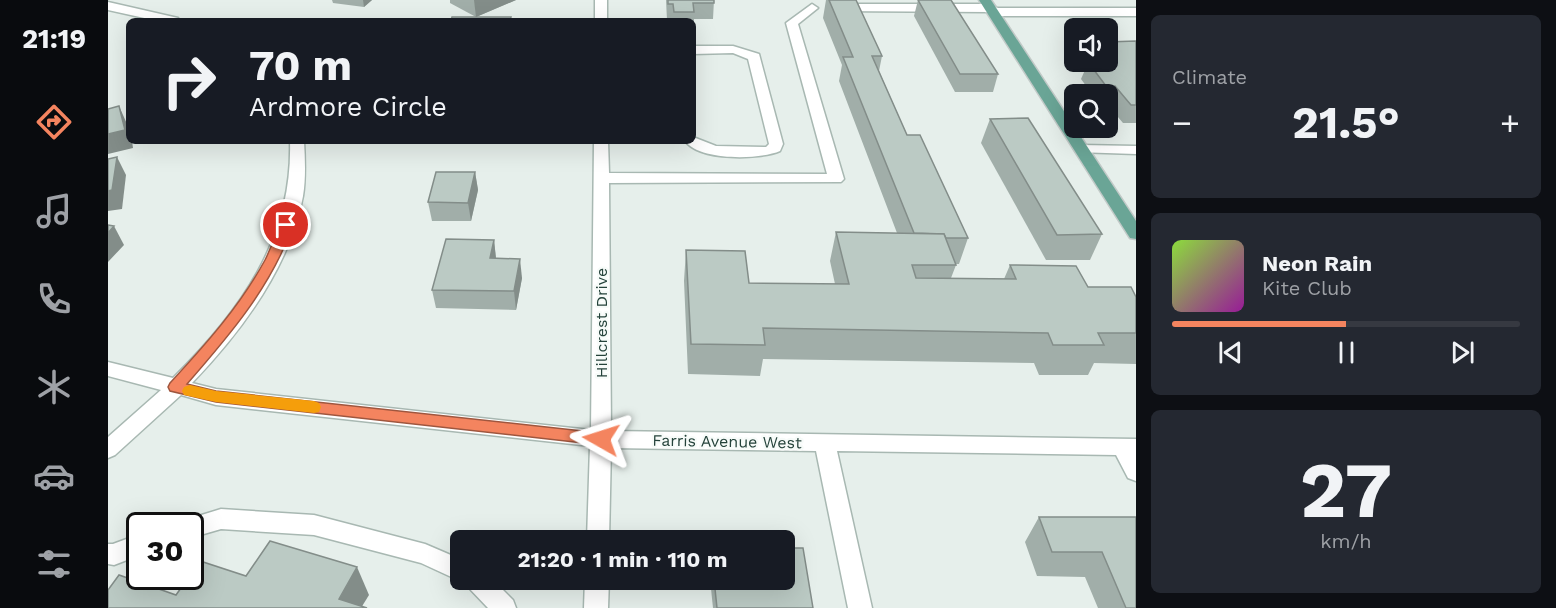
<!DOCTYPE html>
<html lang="en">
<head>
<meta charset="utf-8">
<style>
	:root { --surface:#171b24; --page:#242831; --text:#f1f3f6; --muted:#9ea1a6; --line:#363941; --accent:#f4845f }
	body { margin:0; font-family:"Work Sans",sans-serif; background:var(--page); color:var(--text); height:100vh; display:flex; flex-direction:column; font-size:22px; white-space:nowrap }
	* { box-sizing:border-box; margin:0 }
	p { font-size:20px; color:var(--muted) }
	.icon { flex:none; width:33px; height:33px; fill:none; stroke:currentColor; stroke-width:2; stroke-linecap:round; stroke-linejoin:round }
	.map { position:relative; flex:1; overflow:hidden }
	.details { display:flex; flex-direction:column; gap:15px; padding:15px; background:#0d0f14; width:420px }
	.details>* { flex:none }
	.guide { position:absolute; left:18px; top:18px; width:570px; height:126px; border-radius:9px; box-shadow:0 6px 24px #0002; background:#171b24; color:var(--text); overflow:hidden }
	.controls { position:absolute; left:956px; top:18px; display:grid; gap:12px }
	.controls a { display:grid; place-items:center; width:54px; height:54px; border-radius:9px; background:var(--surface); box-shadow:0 6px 24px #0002; font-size:30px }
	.speed { position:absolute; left:18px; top:512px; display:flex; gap:12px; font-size:30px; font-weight:700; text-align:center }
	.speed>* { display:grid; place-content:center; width:78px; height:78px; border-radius:50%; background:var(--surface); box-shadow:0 6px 24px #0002; line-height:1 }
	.speed .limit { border:3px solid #111; border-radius:9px; background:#fff; color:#111 }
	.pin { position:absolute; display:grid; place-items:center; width:51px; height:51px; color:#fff; margin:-26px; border:3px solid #fff; border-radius:50%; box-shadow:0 2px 6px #0007 }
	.me { position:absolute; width:66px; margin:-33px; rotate:276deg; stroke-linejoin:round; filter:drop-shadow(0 0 4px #0008) }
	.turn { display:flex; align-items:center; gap:21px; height:126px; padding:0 24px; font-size:27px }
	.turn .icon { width:78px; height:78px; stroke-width:2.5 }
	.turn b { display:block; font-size:42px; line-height:51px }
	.big { font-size:45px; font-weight:700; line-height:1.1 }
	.details .widget { flex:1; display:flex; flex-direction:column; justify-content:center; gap:9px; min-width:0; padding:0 21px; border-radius:9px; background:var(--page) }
	.details .dial { align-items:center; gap:0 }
	.dial b { font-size:78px; line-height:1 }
	.song { display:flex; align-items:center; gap:18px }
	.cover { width:72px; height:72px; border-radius:9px; background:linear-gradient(135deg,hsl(90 70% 55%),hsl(300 70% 35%)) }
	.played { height:6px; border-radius:3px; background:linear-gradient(90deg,var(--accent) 50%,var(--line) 50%) }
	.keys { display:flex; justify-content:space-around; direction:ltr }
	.heat { display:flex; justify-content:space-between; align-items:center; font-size:33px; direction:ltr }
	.trip { position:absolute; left:342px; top:530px; width:345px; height:60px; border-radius:9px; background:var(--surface); box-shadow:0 6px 24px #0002; font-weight:700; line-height:60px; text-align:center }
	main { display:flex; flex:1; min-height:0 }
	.dock { display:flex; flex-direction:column; width:108px; justify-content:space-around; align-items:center; background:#090b0e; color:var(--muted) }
	.dock .icon { width:42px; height:42px }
	.dock .on { color:var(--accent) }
	.dock b { font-size:27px; color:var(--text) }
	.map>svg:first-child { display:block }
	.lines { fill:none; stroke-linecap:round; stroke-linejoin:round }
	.minor-casing { stroke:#a8b8b2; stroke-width:3 }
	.major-casing { stroke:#c2cac8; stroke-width:3 }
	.minor { fill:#fff; fill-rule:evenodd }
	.major { fill:#6aa596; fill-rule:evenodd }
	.wall { fill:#a1aea9 }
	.shaded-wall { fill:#838d89 }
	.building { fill:#bbcac4; stroke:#838d89; stroke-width:1.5 }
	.route { fill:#f4845f; stroke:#9f563e; stroke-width:1.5 }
	.slow { fill:#f59e0b }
	.labels { text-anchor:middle; stroke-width:4.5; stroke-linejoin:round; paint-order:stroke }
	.street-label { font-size:16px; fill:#24423a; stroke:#f7fbf9 }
</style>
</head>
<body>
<main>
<nav class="dock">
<b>21:19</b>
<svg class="icon on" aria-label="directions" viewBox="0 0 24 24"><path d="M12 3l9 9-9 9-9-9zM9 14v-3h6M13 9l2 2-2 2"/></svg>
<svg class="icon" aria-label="music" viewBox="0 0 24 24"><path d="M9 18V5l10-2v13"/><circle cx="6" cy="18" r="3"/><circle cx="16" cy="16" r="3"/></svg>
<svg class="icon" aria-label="phone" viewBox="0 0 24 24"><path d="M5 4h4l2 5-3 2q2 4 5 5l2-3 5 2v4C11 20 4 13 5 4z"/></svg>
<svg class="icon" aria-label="climate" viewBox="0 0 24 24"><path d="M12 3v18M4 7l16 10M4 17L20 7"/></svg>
<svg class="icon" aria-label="car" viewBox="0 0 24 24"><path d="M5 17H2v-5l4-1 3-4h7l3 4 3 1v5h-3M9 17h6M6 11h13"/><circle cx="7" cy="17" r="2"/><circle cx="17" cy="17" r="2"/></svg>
<svg class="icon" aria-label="filters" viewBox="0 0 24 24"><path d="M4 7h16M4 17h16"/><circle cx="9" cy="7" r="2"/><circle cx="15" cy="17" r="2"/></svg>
</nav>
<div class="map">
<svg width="1028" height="608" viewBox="0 0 1028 608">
	<rect width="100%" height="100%" fill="#e6efeb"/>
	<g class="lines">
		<defs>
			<g id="minor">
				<rect x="487" y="0" width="12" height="21"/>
				<path d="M0,2L70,18L72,21H50L0,10Z"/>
				<path d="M704,4L710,8L690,24L736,179L733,182L501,183L503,431L1028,439V481L1020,478L1008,455L729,451L764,608H740L708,451L503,448L501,540H479L482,446L108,405L73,395L7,455L0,458V437L53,390L0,376V362L65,378C132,312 185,239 182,141H196C197,159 198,178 195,196C182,267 133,332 84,383L108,389L483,430L486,141H500L501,173L719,174L678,23Z"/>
				<path d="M730,4H883L889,8H1028V16H885L879,12L726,11L724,8Z"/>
				<path d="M585,46H625L651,54L675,144L672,151C651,160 592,161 577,141H585V137L608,146L658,147L661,144L640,59L625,53L585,54Z"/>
				<path d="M973,145L1028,146V154L968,152L966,149L968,146Z"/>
				<path d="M113,509L206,515L317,544L352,559V579H384L405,600L408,608H380L360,587L356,579L352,581L313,563L206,535L113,529L82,538V525H72L74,521Z"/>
				<path d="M32,534V555L6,565L0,564V544H5Z"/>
				<path d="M477,579H501L500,608H476Z"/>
			</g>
			<path id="major" d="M871,0H883L1028,221V239L1022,238Z"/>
		</defs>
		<use href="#minor" class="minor-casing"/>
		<use href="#major" class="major-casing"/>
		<use href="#minor" class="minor"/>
		<use href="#major" class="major"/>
	</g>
	<g class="wall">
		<path d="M224,0H264L256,7L225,3Z"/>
		<path d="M342,0H408L368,17L342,3Z"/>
		<path d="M558,0H606L605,19H586L585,28V21L559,20Z"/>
		<path d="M718,0H748L774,56L771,71L799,135L860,238L851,264H847L848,265L843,278L896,279L902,265L980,287L1028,297V364L986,363L980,375H931L926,363L655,359L652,376L580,374L576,281L578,250L641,283L727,284L722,261L728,232L789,233L731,81L734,65L715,18Z"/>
		<path d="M810,0L890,74L885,92H847L806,16Z"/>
		<path d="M1028,41V123H1015L999,104V94H984L973,79L977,70L970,62H999Z"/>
		<path d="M882,119L994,234L982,260H938L873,143Z"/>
		<path d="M367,172L370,190L363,221H324L320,202Z"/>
		<path d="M386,240L388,258L414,278L408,310L328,308L324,290Z"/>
		<path d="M931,517H1028V608H990L977,577L929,576L917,542Z"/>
		<path d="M602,579H676L705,608H605Z"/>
	</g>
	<g class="shaded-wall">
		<path d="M255,0H264L256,7Z"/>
		<path d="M366,0H408L368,17Z"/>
		<path d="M11,106L19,124L21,131V141H24L25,148L0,154V134Z"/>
		<path d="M9,157L18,175L14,209L0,211V191Z"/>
		<path d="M367,172L370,190L363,221L360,203Z"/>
		<path d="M6,226L16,245L0,262V233Z"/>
		<path d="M386,240L388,259L382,258Z"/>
		<path d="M412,259L414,278L408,310L406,291Z"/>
		<path d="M249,567L261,595L253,608L231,599Z"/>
	</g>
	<g class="building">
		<path d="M560,0H606V3H585L586,12H566L565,4H560Z"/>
		<path d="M721,0H748L774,56H764L799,135H812L860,238H838L836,234L806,233L735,57H745Z"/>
		<path d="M810,0H843L890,74H852Z"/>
		<path d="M344,17H403L402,21H343Z"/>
		<path d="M1028,41V105H1023L1007,86H998L980,62H999V42Z"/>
		<path d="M11,106L17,130L0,134V109Z"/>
		<path d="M920,118L994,234L949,235L882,119Z"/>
		<path d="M9,157L4,190L0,191V159Z"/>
		<path d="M328,172H367L360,203L320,202Z"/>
		<path d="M0,225L6,226L0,233Z"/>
		<path d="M728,232L836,234L848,265H804L808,278L908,279L902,265L968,266L980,287H1023L1028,297V333H990L996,345H945L940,333L655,328L657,345L583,344L578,250L637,251L641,283L741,284Z"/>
		<path d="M338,239L386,240L382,258L412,259L406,291L324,290Z"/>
		<path d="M931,517H1028V608H1018L994,552H944Z"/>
		<path d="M162,541L249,567L231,599L259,608H0V590L11,575L68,595L92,561L138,576Z"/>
		<path d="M676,548H695L705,608H609L606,579H676Z"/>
	</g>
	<path class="route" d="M178,221L185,225C164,286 121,336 79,384L108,391L493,433L499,434L501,439L499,443L493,445L108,402L62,391L60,387L62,383C98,344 132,306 157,260C162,251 171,223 178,221Z"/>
	<path class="slow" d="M82,385L108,391L206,401L211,403L213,407L211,412L206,413L108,402L76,395L74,391L76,387Z"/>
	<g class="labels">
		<g class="street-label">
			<text transform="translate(493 323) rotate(-90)" y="6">Hillcrest Drive</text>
			<text transform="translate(619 441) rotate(1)" y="6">Farris Avenue West</text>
		</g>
	</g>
</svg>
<div class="controls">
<a><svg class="icon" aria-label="sound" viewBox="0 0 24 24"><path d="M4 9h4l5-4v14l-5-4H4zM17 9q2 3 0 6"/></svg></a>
<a><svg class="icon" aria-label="search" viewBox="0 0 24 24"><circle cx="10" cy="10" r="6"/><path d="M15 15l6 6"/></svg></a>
</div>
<div class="speed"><div class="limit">30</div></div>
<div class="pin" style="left:178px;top:225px;background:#d93025"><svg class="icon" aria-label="arrive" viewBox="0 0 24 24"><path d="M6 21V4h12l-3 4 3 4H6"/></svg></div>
<svg class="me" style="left:493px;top:439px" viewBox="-20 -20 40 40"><path d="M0-17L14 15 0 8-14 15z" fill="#f4845f" stroke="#fff" stroke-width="4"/></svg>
<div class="trip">21:20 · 1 min · 110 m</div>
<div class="guide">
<div class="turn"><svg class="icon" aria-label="right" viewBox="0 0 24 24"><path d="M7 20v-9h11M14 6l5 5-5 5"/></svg><div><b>70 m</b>Ardmore Circle</div></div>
</div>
</div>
<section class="details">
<div class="widget"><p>Climate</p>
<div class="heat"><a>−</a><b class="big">21.5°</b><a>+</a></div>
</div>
<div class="widget">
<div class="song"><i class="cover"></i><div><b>Neon Rain</b><p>Kite Club</p></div></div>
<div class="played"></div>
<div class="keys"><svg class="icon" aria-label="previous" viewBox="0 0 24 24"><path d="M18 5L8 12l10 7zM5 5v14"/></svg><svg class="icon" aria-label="pause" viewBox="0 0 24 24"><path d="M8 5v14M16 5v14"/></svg><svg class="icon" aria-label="next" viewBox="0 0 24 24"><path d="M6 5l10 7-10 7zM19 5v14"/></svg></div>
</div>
<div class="widget dial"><b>27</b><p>km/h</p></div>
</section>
</main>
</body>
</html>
